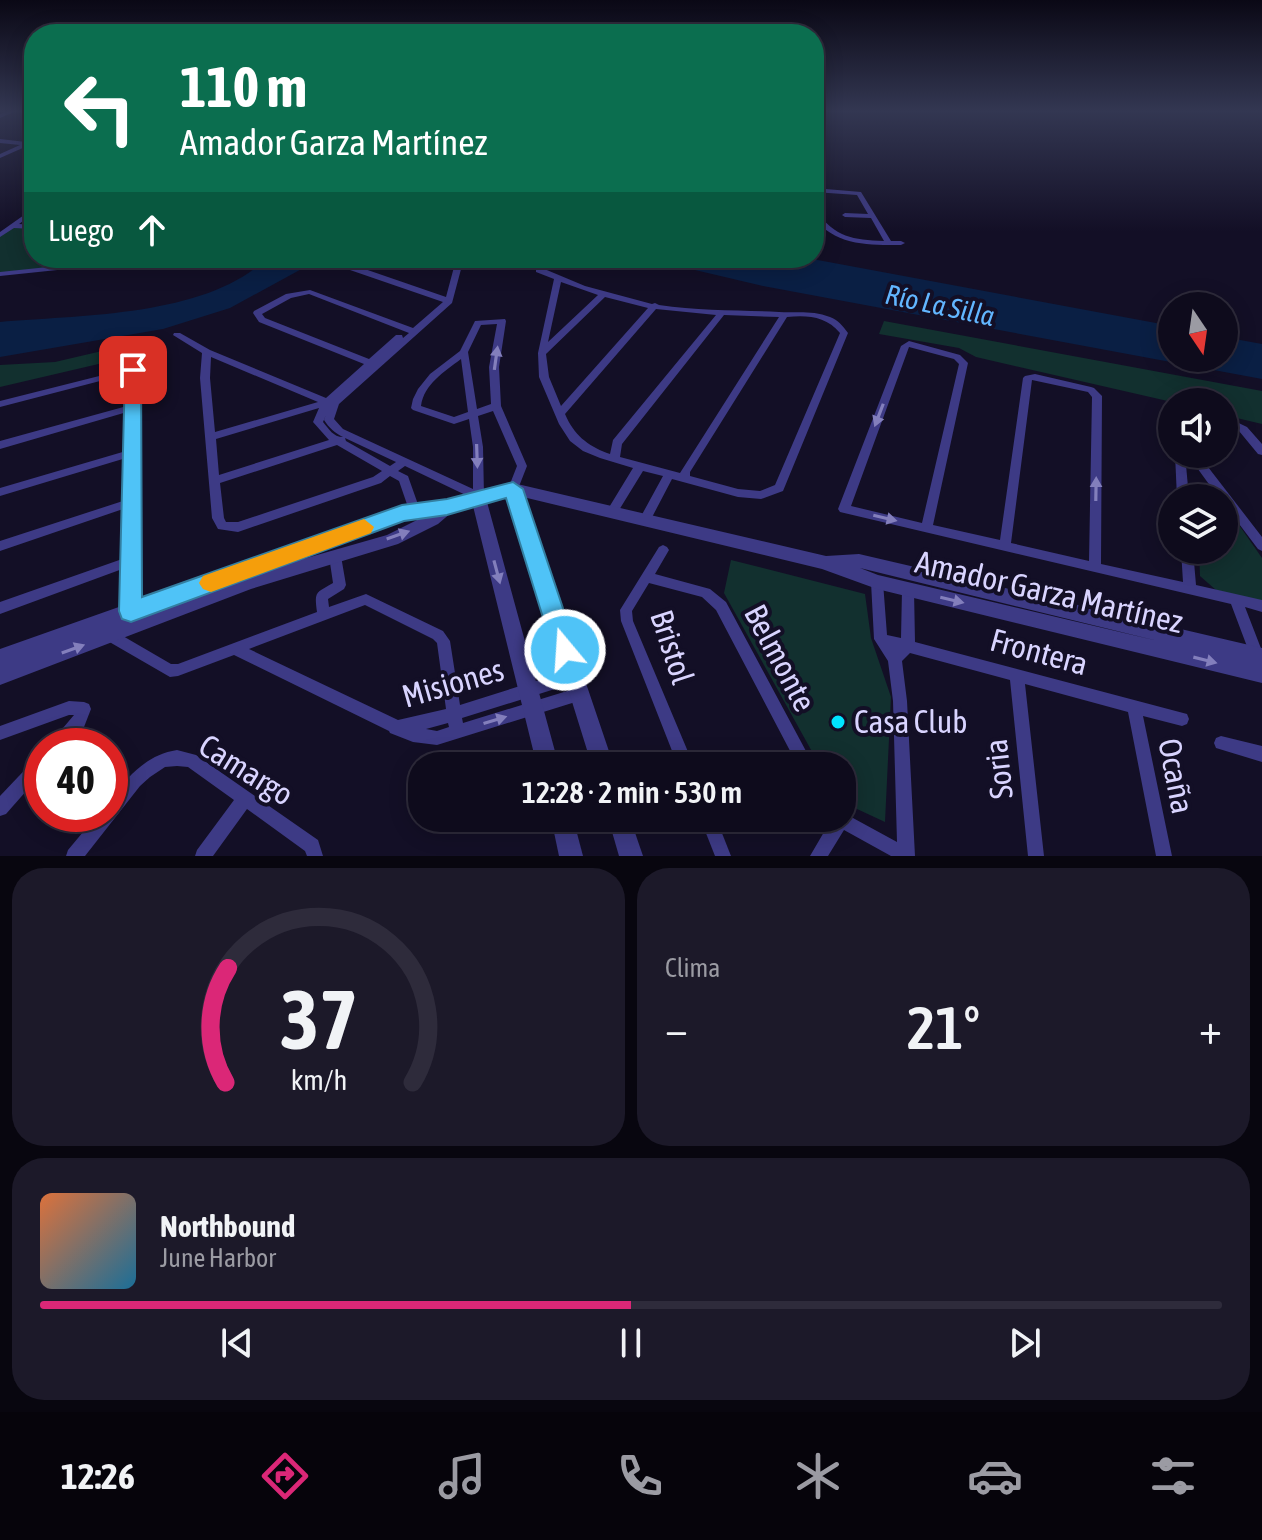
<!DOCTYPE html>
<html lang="es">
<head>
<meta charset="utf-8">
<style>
	:root { --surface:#0e0b1c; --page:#1c1929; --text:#f1f3f6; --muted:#9b9ba3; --line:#2e2b3b; --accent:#db2777 }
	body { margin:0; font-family:"Asap Condensed",sans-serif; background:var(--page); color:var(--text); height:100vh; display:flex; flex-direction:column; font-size:30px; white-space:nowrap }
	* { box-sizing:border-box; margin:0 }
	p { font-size:26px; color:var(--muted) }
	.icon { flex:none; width:44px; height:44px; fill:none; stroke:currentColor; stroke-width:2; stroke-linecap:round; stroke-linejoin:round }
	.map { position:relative; height:856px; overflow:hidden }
	.details { display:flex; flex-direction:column; gap:12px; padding:12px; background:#08060f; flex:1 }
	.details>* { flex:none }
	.top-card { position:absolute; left:24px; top:24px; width:800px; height:244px; border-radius:32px; box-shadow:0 4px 20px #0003,0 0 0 2px var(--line); background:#0b6e4f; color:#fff; overflow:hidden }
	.needle { width:52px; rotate:167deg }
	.fabs { position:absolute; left:1158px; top:292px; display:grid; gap:16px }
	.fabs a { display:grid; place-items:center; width:80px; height:80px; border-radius:50%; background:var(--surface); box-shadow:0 4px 20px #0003,0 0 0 2px var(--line); font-size:40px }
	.speed { position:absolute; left:24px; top:728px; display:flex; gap:16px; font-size:40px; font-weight:700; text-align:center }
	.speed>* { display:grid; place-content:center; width:104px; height:104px; border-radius:50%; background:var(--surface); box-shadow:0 4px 20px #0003,0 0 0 2px var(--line); line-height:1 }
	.speed .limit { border:12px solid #d22; background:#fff; color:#111 }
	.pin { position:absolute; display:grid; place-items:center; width:68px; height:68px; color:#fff; margin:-34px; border-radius:16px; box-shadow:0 4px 12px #0006 }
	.me { position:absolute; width:88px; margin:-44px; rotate:342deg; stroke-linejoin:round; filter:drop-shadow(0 0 6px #0008) }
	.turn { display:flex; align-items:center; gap:28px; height:168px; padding:0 24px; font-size:36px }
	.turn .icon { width:104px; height:104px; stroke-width:2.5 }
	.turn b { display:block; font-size:56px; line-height:68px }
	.then { display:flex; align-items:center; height:76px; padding:0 24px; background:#0003; gap:16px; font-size:30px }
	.big { font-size:60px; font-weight:600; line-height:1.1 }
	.details .tile { flex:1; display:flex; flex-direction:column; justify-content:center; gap:12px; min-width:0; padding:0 28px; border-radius:32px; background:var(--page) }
	.details .dial { align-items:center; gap:0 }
	.dial svg { height:208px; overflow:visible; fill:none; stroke:var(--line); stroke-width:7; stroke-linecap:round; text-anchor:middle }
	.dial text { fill:var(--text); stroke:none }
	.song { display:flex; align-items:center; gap:24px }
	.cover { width:96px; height:96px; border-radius:12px; background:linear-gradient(135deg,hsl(20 70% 55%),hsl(200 70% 35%)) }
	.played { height:8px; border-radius:4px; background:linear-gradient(90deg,var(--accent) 50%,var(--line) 50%) }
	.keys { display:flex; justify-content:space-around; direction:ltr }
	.heat { display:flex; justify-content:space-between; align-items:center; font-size:44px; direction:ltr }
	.details .tiles { flex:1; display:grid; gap:12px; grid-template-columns:1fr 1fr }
	.tile:last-child { grid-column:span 2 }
	.trip { position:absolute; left:408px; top:752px; width:448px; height:80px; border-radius:32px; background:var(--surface); box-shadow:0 4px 20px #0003,0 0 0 2px var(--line); font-weight:600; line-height:80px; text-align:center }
	.dock { display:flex; height:128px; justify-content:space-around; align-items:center; background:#06040b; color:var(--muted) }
	.dock .icon { width:56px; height:56px }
	.dock .selected { color:var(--accent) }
	.dock b { font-size:36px; color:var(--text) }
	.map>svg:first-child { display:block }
	.green { fill:#12302f }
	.water { fill:#0a1f44 }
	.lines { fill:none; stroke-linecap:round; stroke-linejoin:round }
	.minor { fill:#3d3a85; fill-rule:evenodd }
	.tertiary { fill:#3d3a85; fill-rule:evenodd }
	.oneway { fill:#837fbc }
	.route { fill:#4fc3f7; stroke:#337fa1; stroke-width:2 }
	.slow { fill:#f59e0b }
	.poi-dot { fill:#00e5ff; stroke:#130f26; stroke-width:3 }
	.labels { text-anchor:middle; stroke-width:8; stroke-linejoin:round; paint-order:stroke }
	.water-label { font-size:28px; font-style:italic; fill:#62b6ff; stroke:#130f26 }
	.near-street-label { font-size:32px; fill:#d9d4ff; stroke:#130f26 }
	.near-poi-label { font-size:32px; fill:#d9d4ff; stroke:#130f26; text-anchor:start }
</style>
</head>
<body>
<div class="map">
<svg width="1262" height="856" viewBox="0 0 1262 856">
	<rect width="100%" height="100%" fill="#130f26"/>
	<g class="green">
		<path d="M13,226L34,227V258H96L86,265L0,274V235Z"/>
		<path d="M884,321L1262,391V424L1224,415V402H1172L976,357L959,348L879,334Z"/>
		<path d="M102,351L107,362L0,387V365L55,362Z"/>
		<path d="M1225,505L1262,558V602L1216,590L1200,576L1199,550H1224Z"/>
		<path d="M731,560L865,594L871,638L891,697L885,822L842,802V766H820L724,593Z"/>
	</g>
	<g class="water">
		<path d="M267,258H312L307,266L230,308L163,329L0,357V322C80,315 207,317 267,258Z"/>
		<path d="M644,258H807L1172,326V358H1224V337L1262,344V379L763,286Z"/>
	</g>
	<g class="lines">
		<g class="minor">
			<path d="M8,111H16L0,118V114Z"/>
			<path d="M0,139L26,142L34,139V143L0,158V154L20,145L0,143Z"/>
			<path d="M814,188L861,192L891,241H901L905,243L901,245C869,245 834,246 814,217V210L816,211C835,237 853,240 884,241L871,218L845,217L842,215L845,213L868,214L857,195L814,192Z"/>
			<path d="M34,208V213L19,224L34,225V229L14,228L0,237V232Z"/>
			<path d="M186,258H237L233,260L86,267L0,276V272L86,263Z"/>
			<path d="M345,258H353L350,262L356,266L446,297L454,267L429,258H441L455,262L456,258H464L452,303L339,404L334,419L343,429L473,489V447L469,419L454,424L413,410L411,408L413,399L418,389L430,374L460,351L475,321L505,319L506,321L499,367L501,406L527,466L518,489L517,492H509L508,489L517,466L493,411L478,416L483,447L484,496L482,499H474L405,466L398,471L408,476L409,479L420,510L418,513L414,514L410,513L399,481L390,476L381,483L238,532L218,529L212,518L200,378L202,353L173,335L174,333H180L210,350L326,398L364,364L259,322L253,313L254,311L286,294L310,290L413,328L443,302L350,270L342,262ZM309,294L409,333L403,338L402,335H396L369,359L265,318L262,314L291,298ZM497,324L489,367L491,404L477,409L468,352L481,325ZM211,357L318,402L215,432L210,378ZM461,359L468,412L454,417L421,406C424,384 444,372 461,359ZM319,408L313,422L329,440L219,475L216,439ZM326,415L324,420C329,428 335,433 343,437C333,437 329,429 323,422ZM345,438L396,462L390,466L346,441ZM337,445L382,471L373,477L238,522H226L224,518L220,483Z"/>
			<path d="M536,268H542L585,286L652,304L655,303L659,305C699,311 739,310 779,312C797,313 813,310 830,317C838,320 843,326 848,333L783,491L761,499L738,497L672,479L649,523L645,524L641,523L639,520L663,476L643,471L616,515L612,516L608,515L606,512L608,509L633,468L600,458L583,451L570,441L559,424L539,377L538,353L554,279L536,272ZM561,282L598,295L548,342ZM605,297L648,308L561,406L549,377L546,354ZM656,309L716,315L613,440L610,454L607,453C587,445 574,435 565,414ZM724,315L779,317L680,473L620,457L622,444ZM787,317C807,315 826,316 840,333L775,485L760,491L738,489L690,476V472Z"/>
			<path d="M909,341L960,355L968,363L933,525L1000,540L1023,378L1025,376L1035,374L1091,387L1094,388L1102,396L1101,564L1183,582L1181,550H1193L1196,585L1262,600V612L1245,607L1262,651V674L1257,673L1231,604L840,512L838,509L901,346ZM909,347L954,359L959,364L922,523L851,506ZM1032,380L1088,392L1092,397L1089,561L1011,543Z"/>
			<path d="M132,344L136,347L137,405L139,407L137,409V611L136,615L131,617L126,615L125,611V568L0,614V602L125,558L126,508L0,551V541L126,500V458L0,496V488L126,451L127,412L0,449V441L127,406V374L0,407V401L127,369L128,347Z"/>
			<path d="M1224,416L1247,427L1262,444V455L1258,454L1239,431L1224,423Z"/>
			<path d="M1175,454H1185L1189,498H1177Z"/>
			<path d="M1187,454H1198L1262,537V551L1258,549L1224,504V498H1219Z"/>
			<path d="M663,545L667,547L669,550L655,574L710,589L726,602L814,766H798L716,610L702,597L649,583L632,611L633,621L694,766H678L621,621L620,610L659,547Z"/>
			<path d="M335,551L339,553L341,556L346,585L344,589L328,599L329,607L366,594L443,631L450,641L460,705L574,669L579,671L581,676L579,681L574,683L462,718L463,723L580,687L585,689L587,694L585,699L437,745L413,742L390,733L389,731L234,655L178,676L170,677L106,640L104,636L106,632L111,630L116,632L171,664H178L317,612C314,591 316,593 333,583L329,556L331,553ZM365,605L433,639L437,643L446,709L398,720L249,649ZM448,723L449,727L437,731L426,729Z"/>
			<path d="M877,577L881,578L883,582L887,635L901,638L902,590L904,586L908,585L912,586L914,590L915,642L1187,714L1189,719L1187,724L1182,726L1143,716L1172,856H1156L1128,712L1025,684L1044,856H1028L1010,680L910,653L902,661L907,701L915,856H891L844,830L828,856H810L831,820L830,818H842V812L897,842L893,701L888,661L874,639L871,582L873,578Z"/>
			<path d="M69,701L84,702L89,704L91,709L84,727L67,746H50L52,741L74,715H69L0,740V726Z"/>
			<path d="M1221,736L1262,746V762L1216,748L1214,743L1216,738Z"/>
			<path d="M177,750L196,755L318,840L323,856H307L305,851L247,809L213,856H195L197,850L234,800L188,767L177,766L165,767L150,777L140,786L85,856H66L68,850L98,814H110V799C129,776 146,755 177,750Z"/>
			<path d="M42,754V773L6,814L0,816V796L37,757Z"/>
			<path d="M700,818H716L731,856H715Z"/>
		</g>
		<g class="tertiary">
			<path d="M513,483L826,556L859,554L1262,648V683L877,589L822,569L523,497L614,766H592L508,496L487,502L559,766H537L473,506L452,512L438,524L398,544L251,589L0,685V667L71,641L0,667V649L396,509L447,501L471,495L478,490L482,492ZM425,516L387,535L268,569L403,519ZM860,568L1158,641L878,575Z"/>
			<path d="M551,818H573L583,856H559Z"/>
			<path d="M608,818H630L643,856H619Z"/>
		</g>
	</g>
	<defs><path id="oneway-solid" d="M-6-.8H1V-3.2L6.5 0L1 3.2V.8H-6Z" transform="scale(2)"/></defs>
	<g class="oneway">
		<use href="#oneway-solid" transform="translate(496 358) rotate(-82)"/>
		<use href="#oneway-solid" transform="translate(879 415) rotate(111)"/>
		<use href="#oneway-solid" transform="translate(477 456) rotate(88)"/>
		<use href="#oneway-solid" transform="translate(1096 489) rotate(-89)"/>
		<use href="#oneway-solid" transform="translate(885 518) rotate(13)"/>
		<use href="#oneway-solid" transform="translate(398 535) rotate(-19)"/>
		<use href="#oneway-solid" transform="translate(497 572) rotate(75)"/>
		<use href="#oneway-solid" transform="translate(952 600) rotate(13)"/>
		<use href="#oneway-solid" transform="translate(73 649) rotate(-20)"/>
		<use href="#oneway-solid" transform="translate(1205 660) rotate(14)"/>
		<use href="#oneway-solid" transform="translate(495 720) rotate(-17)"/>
	</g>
	<linearGradient id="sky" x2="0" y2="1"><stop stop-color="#0a0815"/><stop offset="0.48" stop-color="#333752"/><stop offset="1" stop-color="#333752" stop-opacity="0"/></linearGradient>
	<rect width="1262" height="231" fill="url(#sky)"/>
	<path class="route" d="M133,365L141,370L142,597L402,505L447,499L513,482L523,489L577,650L574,658L565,661L557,658L553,650L506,498L447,515L404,521L131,622L122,619L119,611L125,370Z"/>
	<path class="slow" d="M364,519L374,527L371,533L211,592L203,589L199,583L203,576Z"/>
	<circle class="poi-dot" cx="838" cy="722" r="8"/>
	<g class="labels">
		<g class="water-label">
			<text transform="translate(940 305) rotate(12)" y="10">Río La Silla</text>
		</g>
		<g class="near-street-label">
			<text transform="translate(1049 592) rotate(13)" y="11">Amador Garza Martínez</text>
			<text transform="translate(672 647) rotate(72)" y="11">Bristol</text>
			<text transform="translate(1039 652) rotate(15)" y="11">Frontera</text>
			<text transform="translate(780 658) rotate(62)" y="11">Belmonte</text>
			<text transform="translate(453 683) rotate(-16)" y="11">Misiones</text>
			<text transform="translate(999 769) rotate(-96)" y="11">Soria</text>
			<text transform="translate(246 770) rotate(32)" y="11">Camargo</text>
			<text transform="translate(1176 776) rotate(79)" y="11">Ocaña</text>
		</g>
		<g class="near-poi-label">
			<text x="854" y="733">Casa Club</text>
		</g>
	</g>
</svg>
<div class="fabs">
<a><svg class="needle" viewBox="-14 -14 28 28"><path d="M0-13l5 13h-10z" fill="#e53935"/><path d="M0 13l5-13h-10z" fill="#9b9ba3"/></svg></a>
<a><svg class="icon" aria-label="sound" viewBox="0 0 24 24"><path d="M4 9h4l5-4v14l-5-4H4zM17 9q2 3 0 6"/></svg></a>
<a><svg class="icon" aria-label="layers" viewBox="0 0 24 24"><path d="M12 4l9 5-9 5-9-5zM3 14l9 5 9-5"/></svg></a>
</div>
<div class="speed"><div class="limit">40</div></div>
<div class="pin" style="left:133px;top:370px;background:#d93025"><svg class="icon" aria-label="arrive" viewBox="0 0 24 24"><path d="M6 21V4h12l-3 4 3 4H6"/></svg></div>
<svg class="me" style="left:565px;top:650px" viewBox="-20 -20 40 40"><circle r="17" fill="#4fc3f7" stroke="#fff" stroke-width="3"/><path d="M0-11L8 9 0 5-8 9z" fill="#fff"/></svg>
<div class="trip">12:28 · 2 min · 530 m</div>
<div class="top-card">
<div class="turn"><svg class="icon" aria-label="left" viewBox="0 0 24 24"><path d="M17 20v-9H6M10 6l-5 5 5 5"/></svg><div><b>110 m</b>Amador Garza Martínez</div></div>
<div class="then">Luego<svg class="icon" aria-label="ahead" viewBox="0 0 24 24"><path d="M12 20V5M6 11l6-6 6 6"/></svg></div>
</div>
</div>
<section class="details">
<div class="tiles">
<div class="tile dial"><svg viewBox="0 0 100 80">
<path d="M14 69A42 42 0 1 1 86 69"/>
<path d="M14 69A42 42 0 0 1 15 25" stroke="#db2777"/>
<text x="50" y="56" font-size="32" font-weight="700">37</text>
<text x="50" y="72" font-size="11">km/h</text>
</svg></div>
<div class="tile"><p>Clima</p>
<div class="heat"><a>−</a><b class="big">21°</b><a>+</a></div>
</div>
<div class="tile">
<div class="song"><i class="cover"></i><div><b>Northbound</b><p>June Harbor</p></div></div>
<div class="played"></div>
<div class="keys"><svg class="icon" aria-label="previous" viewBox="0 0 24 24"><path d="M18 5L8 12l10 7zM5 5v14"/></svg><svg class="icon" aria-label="pause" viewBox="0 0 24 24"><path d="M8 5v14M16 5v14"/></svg><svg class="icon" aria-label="next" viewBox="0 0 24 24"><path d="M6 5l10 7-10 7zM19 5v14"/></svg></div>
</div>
</div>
</section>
<nav class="dock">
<b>12:26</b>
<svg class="icon selected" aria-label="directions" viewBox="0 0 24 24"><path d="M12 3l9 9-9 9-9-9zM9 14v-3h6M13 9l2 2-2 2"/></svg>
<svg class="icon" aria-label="music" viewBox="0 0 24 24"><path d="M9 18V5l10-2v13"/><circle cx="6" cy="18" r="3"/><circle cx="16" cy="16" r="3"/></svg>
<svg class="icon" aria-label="phone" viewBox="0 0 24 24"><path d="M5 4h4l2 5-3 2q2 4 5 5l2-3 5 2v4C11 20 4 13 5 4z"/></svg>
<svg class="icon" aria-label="climate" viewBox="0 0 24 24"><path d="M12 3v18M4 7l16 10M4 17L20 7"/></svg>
<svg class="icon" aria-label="car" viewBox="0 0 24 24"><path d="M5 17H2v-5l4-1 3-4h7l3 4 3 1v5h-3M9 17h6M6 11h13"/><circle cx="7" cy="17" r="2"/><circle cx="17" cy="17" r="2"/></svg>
<svg class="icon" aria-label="filters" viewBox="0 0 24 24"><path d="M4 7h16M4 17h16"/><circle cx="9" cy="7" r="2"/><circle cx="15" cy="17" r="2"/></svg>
</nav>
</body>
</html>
